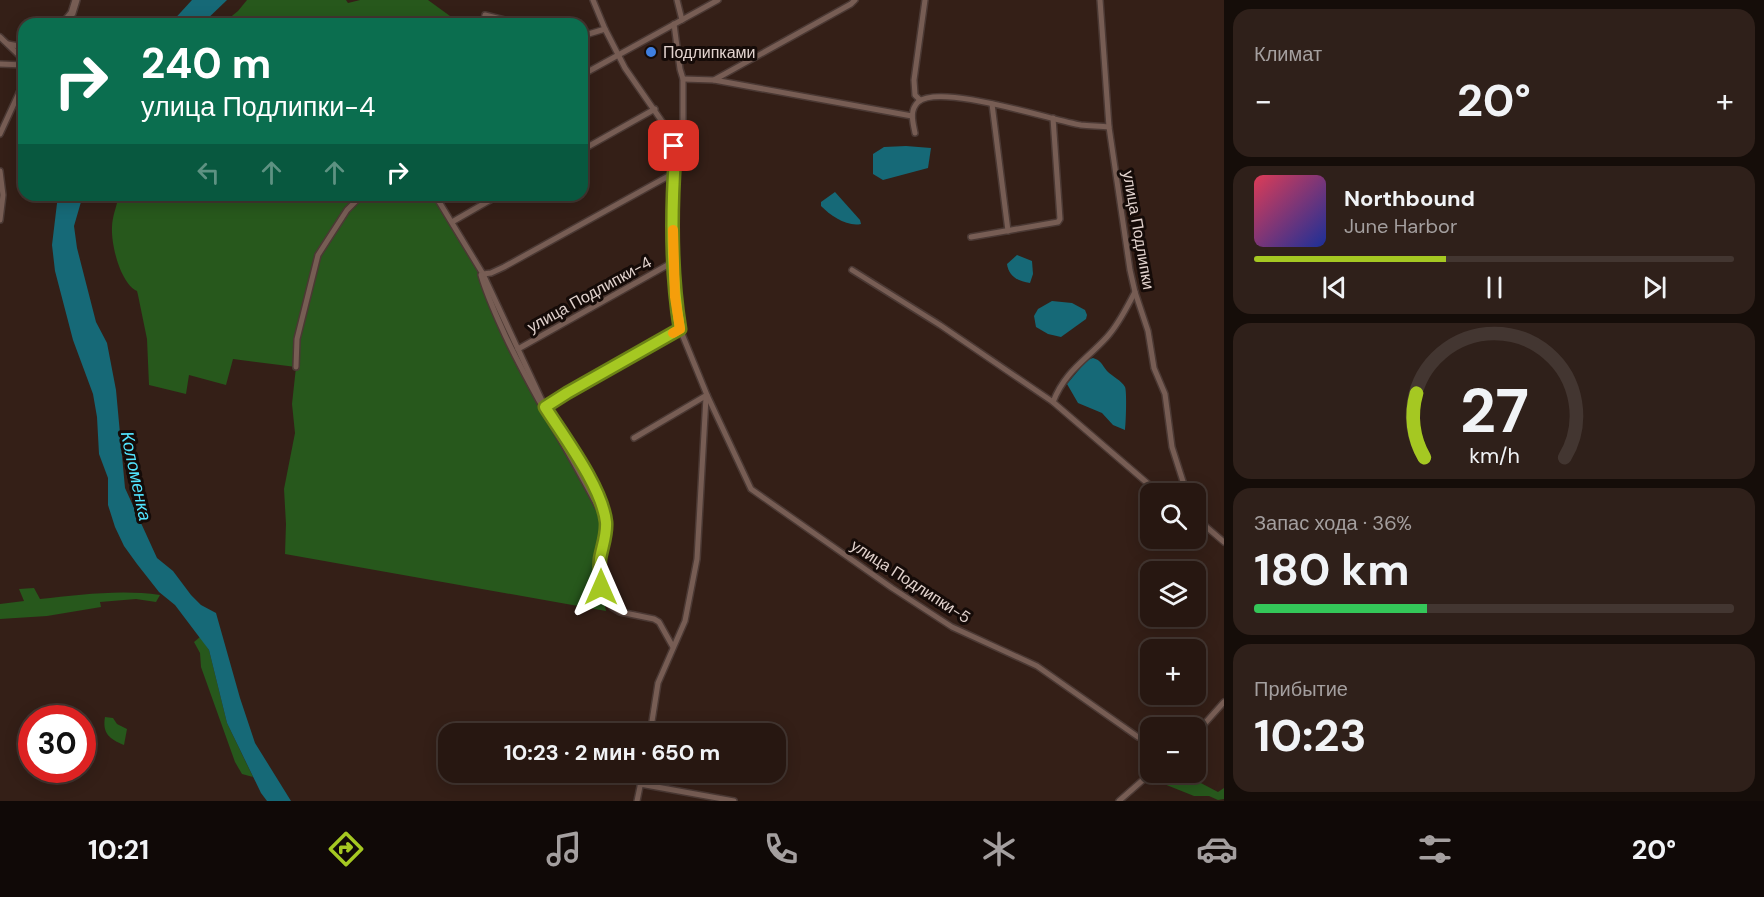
<!DOCTYPE html>
<html lang="ru">
<head>
<meta charset="utf-8">
<style>
	:root { --surface:#271711; --page:#2f201a; --text:#f1f3f6; --muted:#a49f9f; --line:#433631; --accent:#a5c822 }
	body { margin:0; font-family:"DM Sans",sans-serif; background:var(--page); color:var(--text); height:100vh; display:flex; flex-direction:column; font-size:22px; white-space:nowrap }
	* { box-sizing:border-box; margin:0 }
	p { font-size:20px; color:var(--muted) }
	.icon { flex:none; width:33px; height:33px; fill:none; stroke:currentColor; stroke-width:2; stroke-linecap:round; stroke-linejoin:round }
	.map { position:relative; flex:1; overflow:hidden }
	.details { display:flex; flex-direction:column; gap:9px; padding:9px; background:#150d09; width:540px }
	.details>* { flex:none }
	.guide { position:absolute; left:18px; top:18px; width:570px; height:183px; border-radius:18px; box-shadow:0 3px 15px #0003,0 0 0 2px var(--line); background:#0b6e4f; color:#fff; overflow:hidden }
	.buttons { position:absolute; left:1140px; top:483px; display:grid; gap:12px }
	.buttons a { display:grid; place-items:center; width:66px; height:66px; border-radius:12px; background:var(--surface); box-shadow:0 3px 15px #0003,0 0 0 2px var(--line); font-size:30px }
	.speed { position:absolute; left:18px; top:705px; display:flex; gap:12px; font-size:30px; font-weight:700; text-align:center }
	.speed>* { display:grid; place-content:center; width:78px; height:78px; border-radius:50%; background:var(--surface); box-shadow:0 3px 15px #0003,0 0 0 2px var(--line); line-height:1 }
	.speed .limit { border:9px solid #d22; background:#fff; color:#111 }
	.pin { position:absolute; display:grid; place-items:center; width:51px; height:51px; color:#fff; margin:-26px; border-radius:12px; box-shadow:0 3px 9px #0006 }
	.me { position:absolute; width:66px; margin:-33px; rotate:0deg; stroke-linejoin:round; filter:drop-shadow(0 0 4px #0008) }
	.turn { display:flex; align-items:center; gap:21px; height:126px; padding:0 24px; font-size:27px }
	.turn .icon { width:78px; height:78px; stroke-width:2.5 }
	.turn b { display:block; font-size:42px; line-height:51px }
	.lanes { display:flex; align-items:center; height:57px; padding:0 24px; background:#0003; justify-content:center; gap:30px; direction:ltr }
	.lanes .off { opacity:.35 }
	.big { font-size:45px; font-weight:700; line-height:1.1 }
	.details .widget { flex:1; display:flex; flex-direction:column; justify-content:center; gap:9px; min-width:0; padding:0 21px; border-radius:18px; background:var(--page) }
	.details .dial { align-items:center; gap:0 }
	.dial svg { height:156px; overflow:visible; fill:none; stroke:var(--line); stroke-width:7; stroke-linecap:round; text-anchor:middle }
	.dial text { fill:var(--text); stroke:none }
	.song { display:flex; align-items:center; gap:18px }
	.cover { width:72px; height:72px; border-radius:9px; background:linear-gradient(135deg,hsl(350 70% 55%),hsl(230 70% 35%)) }
	.played { height:6px; border-radius:3px; background:linear-gradient(90deg,var(--accent) 40%,var(--line) 40%) }
	.keys { display:flex; justify-content:space-around; direction:ltr }
	.heat { display:flex; justify-content:space-between; align-items:center; font-size:33px; direction:ltr }
	.charge { height:9px; border-radius:4px; background:linear-gradient(90deg,#34c759 36%,var(--line) 0) }
	.trip { position:absolute; left:438px; top:723px; width:348px; height:60px; border-radius:18px; background:var(--surface); box-shadow:0 3px 15px #0003,0 0 0 2px var(--line); font-weight:700; line-height:60px; text-align:center }
	.tab-bar { display:flex; height:96px; justify-content:space-around; align-items:center; background:#100907; color:var(--muted) }
	.tab-bar .icon { width:42px; height:42px }
	.tab-bar .current { color:var(--accent) }
	.tab-bar b { font-size:27px; color:var(--text) }
	main { display:flex; flex:1; min-height:0 }
	.map>svg:first-child { display:block }
	.green { fill:#27581c }
	.water { fill:#166977 }
	.lines { fill:none; stroke-linecap:round; stroke-linejoin:round }
	.minor-casing { stroke:#4b3934; stroke-width:8 }
	.tertiary-casing { stroke:#4b3934; stroke-width:10 }
	.minor { stroke:#775d54; stroke-width:5 }
	.tertiary { stroke:#775d54; stroke-width:7 }
	.route-casing { stroke:#6b8216; stroke-width:15 }
	.route { stroke:#a5c822; stroke-width:10 }
	.slow { stroke:#f59e0b; stroke-width:10 }
	.shop-dot { fill:#3f7fe0; stroke:#150b08; stroke-width:2 }
	.labels { text-anchor:middle; stroke-width:6; stroke-linejoin:round; paint-order:stroke }
	.poi-label { font-size:16px; fill:#e2d3ce; stroke:#150b08; text-anchor:start }
	.street-label { font-size:16px; fill:#e2d3ce; stroke:#150b08 }
	.water-label { font-size:18px; font-style:italic; fill:#52e4fe; stroke:#150b08 }
</style>
</head>
<body>
<main>
<div class="map">
<svg width="1224" height="801" viewBox="0 0 1224 801">
	<rect width="100%" height="100%" fill="#341f17"/>
	<g class="green">
		<path d="M247,0H346L348,3L360,0H428L461,24H222L238,11Z"/>
		<path d="M119,195H435L469,250L545,407L585,470L604,525L601,587L606,611L285,554L286,524L284,489L295,433L292,404L296,367L233,359L226,385L189,375L186,394L149,385L147,339L138,295L137,291C120,283 111,244 112,227C112,217 117,205 119,195Z"/>
		<path d="M34,588L40,599C79,595 120,589 160,595L156,602L136,599L100,602L101,607L47,616L0,619V604L24,601L19,589Z"/>
		<path d="M200,637L209,650L227,723L253,777L242,774L235,762L201,667L200,653L194,642Z"/>
		<path d="M105,717L113,718L117,724L127,729L124,745C110,739 102,734 105,717Z"/>
		<path d="M1156,774L1169,779L1197,781L1218,792L1224,788V799L1218,800L1209,796H1194L1154,780Z"/>
	</g>
	<g class="water">
		<path d="M192,0H227L202,24H170Z"/>
		<path d="M906,146L931,148L928,168L883,180L873,174V154L884,147Z"/>
		<path d="M835,192L860,220L861,224C847,227 831,216 821,206V202Z"/>
		<path d="M58,195H83L74,226L77,248L96,322L107,343L116,390L125,488L157,558L173,571L191,595L201,605L216,613L240,698L255,743L291,801H267L261,793L227,723L209,650L175,605L159,592L137,564L124,546L115,527L108,505V478L99,454L97,417L93,394L73,340L55,271L52,245Z"/>
		<path d="M1017,255L1032,261L1033,274L1030,283C1018,281 1009,277 1007,264Z"/>
		<path d="M1052,301L1072,303L1085,310L1087,315L1086,319L1061,337L1048,334L1036,327L1034,316L1038,309Z"/>
		<path d="M1093,358C1101,360 1102,365 1107,371C1112,376 1122,381 1125,387C1127,391 1126,424 1125,430L1113,425L1102,413L1078,403L1067,384L1087,360Z"/>
	</g>
	<g class="lines">
		<defs>
			<g id="minor">
				<path d="M593,0L605,29L625,68L670,133L675,158L673,262L675,297L680,329L707,395L751,489L892,588L952,627L1037,666L1138,737L1150,739"/>
				<path d="M677,0L682,20"/>
				<path d="M1100,0L1109,127L1130,270L1135,292L1148,331L1154,368L1165,394L1172,447L1187,494"/>
				<path d="M483,24L485,15L521,24"/>
				<path d="M674,24L680,69L683,79V129"/>
				<path d="M582,36L605,29"/>
				<path d="M0,37L24,60"/>
				<path d="M8,44L24,47"/>
				<path d="M0,64L24,65"/>
				<path d="M582,75L718,0"/>
				<path d="M683,79L714,80L912,116"/>
				<path d="M714,80L851,4L855,0"/>
				<path d="M920,100L915,95L914,80L925,0"/>
				<path d="M992,104L1008,231"/>
				<path d="M915,133C913,122 909,111 918,102C940,83 1051,120 1081,125C1090,126 1100,126 1109,127"/>
				<path d="M0,134L24,82"/>
				<path d="M582,150L655,109"/>
				<path d="M0,171L3,195L0,220"/>
				<path d="M435,195L483,274L545,407L585,470L599,499L606,522L600,560L601,587L605,599L612,607L620,612L654,619L659,622L673,647"/>
				<path d="M452,222L499,195"/>
				<path d="M971,237L1058,222L1060,219L1053,118"/>
				<path d="M852,270L940,325L1053,402L1160,494"/>
				<path d="M483,274L491,273L504,267L674,173"/>
				<path d="M481,275C487,296 496,315 505,335C533,395 568,449 598,507"/>
				<path d="M518,349L673,262"/>
				<path d="M296,367L297,339L318,255L347,210L362,195"/>
				<path d="M1053,402C1065,371 1086,360 1107,337C1119,324 1127,307 1135,292"/>
				<path d="M545,407L567,393L680,329"/>
				<path d="M634,438L707,395"/>
				<path d="M1196,518L1224,542"/>
				<path d="M1196,731H1198L1224,702"/>
				<path d="M650,734L658,683L685,621L697,559L706,397"/>
				<path d="M640,784L734,801"/>
				<path d="M637,801L643,772"/>
				<path d="M1119,801L1152,772"/>
			</g>
			<path id="tertiary" d="M63,24L72,13L76,0"/>
		</defs>
		<use href="#minor" class="minor-casing"/>
		<use href="#tertiary" class="tertiary-casing"/>
		<use href="#minor" class="minor"/>
		<use href="#tertiary" class="tertiary"/>
	</g>
	<g class="lines">
		<defs>
			<path id="route" d="M601,587C600,578 599,568 600,559C602,547 607,535 606,522C602,487 564,437 545,407L567,393L680,329C671,273 671,215 675,158L674,146"/>
		</defs>
		<use href="#route" class="route-casing"/>
		<use href="#route" class="route"/>
		<path class="slow" d="M673,333L680,329L675,297L673,230"/>
	</g>
	<circle class="shop-dot" cx="651" cy="52" r="6"/>
	<g class="labels">
		<g class="poi-label">
			<text x="663" y="58">Подлипками</text>
		</g>
		<g class="street-label">
			<text transform="translate(1139 230) rotate(80)" y="6">улица Подлипки</text>
			<text transform="translate(589 294) rotate(-29)" y="6">улица Подлипки-4</text>
			<text transform="translate(911 581) rotate(33)" y="6">улица Подлипки-5</text>
		</g>
		<g class="water-label">
			<text transform="translate(136 476) rotate(78)" y="6">Коломенка</text>
		</g>
	</g>
</svg>
<div class="buttons">
<a><svg class="icon" aria-label="search" viewBox="0 0 24 24"><circle cx="10" cy="10" r="6"/><path d="M15 15l6 6"/></svg></a>
<a><svg class="icon" aria-label="layers" viewBox="0 0 24 24"><path d="M12 4l9 5-9 5-9-5zM3 14l9 5 9-5"/></svg></a>
<a>+</a>
<a>−</a>
</div>
<div class="speed"><div class="limit">30</div></div>
<div class="pin" style="left:674px;top:146px;background:#d93025"><svg class="icon" aria-label="arrive" viewBox="0 0 24 24"><path d="M6 21V4h12l-3 4 3 4H6"/></svg></div>
<svg class="me" style="left:601px;top:587px" viewBox="-20 -20 40 40"><path d="M0-17L14 15 0 8-14 15z" fill="#a5c822" stroke="#fff" stroke-width="4"/></svg>
<div class="trip">10:23 · 2 мин · 650 m</div>
<div class="guide">
<div class="turn"><svg class="icon" aria-label="right" viewBox="0 0 24 24"><path d="M7 20v-9h11M14 6l5 5-5 5"/></svg><div><b>240 m</b>улица Подлипки-4</div></div>
<div class="lanes"><svg class="icon off" aria-label="left" viewBox="0 0 24 24"><path d="M17 20v-9H6M10 6l-5 5 5 5"/></svg><svg class="icon off" aria-label="ahead" viewBox="0 0 24 24"><path d="M12 20V5M6 11l6-6 6 6"/></svg><svg class="icon off" aria-label="ahead" viewBox="0 0 24 24"><path d="M12 20V5M6 11l6-6 6 6"/></svg><svg class="icon" aria-label="right" viewBox="0 0 24 24"><path d="M7 20v-9h11M14 6l5 5-5 5"/></svg></div>
</div>
</div>
<section class="details">
<div class="widget"><p>Климат</p>
<div class="heat"><a>−</a><b class="big">20°</b><a>+</a></div>
</div>
<div class="widget">
<div class="song"><i class="cover"></i><div><b>Northbound</b><p>June Harbor</p></div></div>
<div class="played"></div>
<div class="keys"><svg class="icon" aria-label="previous" viewBox="0 0 24 24"><path d="M18 5L8 12l10 7zM5 5v14"/></svg><svg class="icon" aria-label="pause" viewBox="0 0 24 24"><path d="M8 5v14M16 5v14"/></svg><svg class="icon" aria-label="next" viewBox="0 0 24 24"><path d="M6 5l10 7-10 7zM19 5v14"/></svg></div>
</div>
<div class="widget dial"><svg viewBox="0 0 100 80">
<path d="M14 69A42 42 0 1 1 86 69"/>
<path d="M14 69A42 42 0 0 1 10 36" stroke="#a5c822"/>
<text x="50" y="56" font-size="32" font-weight="700">27</text>
<text x="50" y="72" font-size="11">km/h</text>
</svg></div>
<div class="widget"><p>Запас хода · 36%</p><b class="big">180 km</b><div class="charge"></div></div>
<div class="widget"><p>Прибытие</p><b class="big">10:23</b></div>
</section>
</main>
<nav class="tab-bar">
<b>10:21</b>
<svg class="icon current" aria-label="directions" viewBox="0 0 24 24"><path d="M12 3l9 9-9 9-9-9zM9 14v-3h6M13 9l2 2-2 2"/></svg>
<svg class="icon" aria-label="music" viewBox="0 0 24 24"><path d="M9 18V5l10-2v13"/><circle cx="6" cy="18" r="3"/><circle cx="16" cy="16" r="3"/></svg>
<svg class="icon" aria-label="phone" viewBox="0 0 24 24"><path d="M5 4h4l2 5-3 2q2 4 5 5l2-3 5 2v4C11 20 4 13 5 4z"/></svg>
<svg class="icon" aria-label="climate" viewBox="0 0 24 24"><path d="M12 3v18M4 7l16 10M4 17L20 7"/></svg>
<svg class="icon" aria-label="car" viewBox="0 0 24 24"><path d="M5 17H2v-5l4-1 3-4h7l3 4 3 1v5h-3M9 17h6M6 11h13"/><circle cx="7" cy="17" r="2"/><circle cx="17" cy="17" r="2"/></svg>
<svg class="icon" aria-label="filters" viewBox="0 0 24 24"><path d="M4 7h16M4 17h16"/><circle cx="9" cy="7" r="2"/><circle cx="15" cy="17" r="2"/></svg>
<b>20°</b>
</nav>
</body>
</html>
